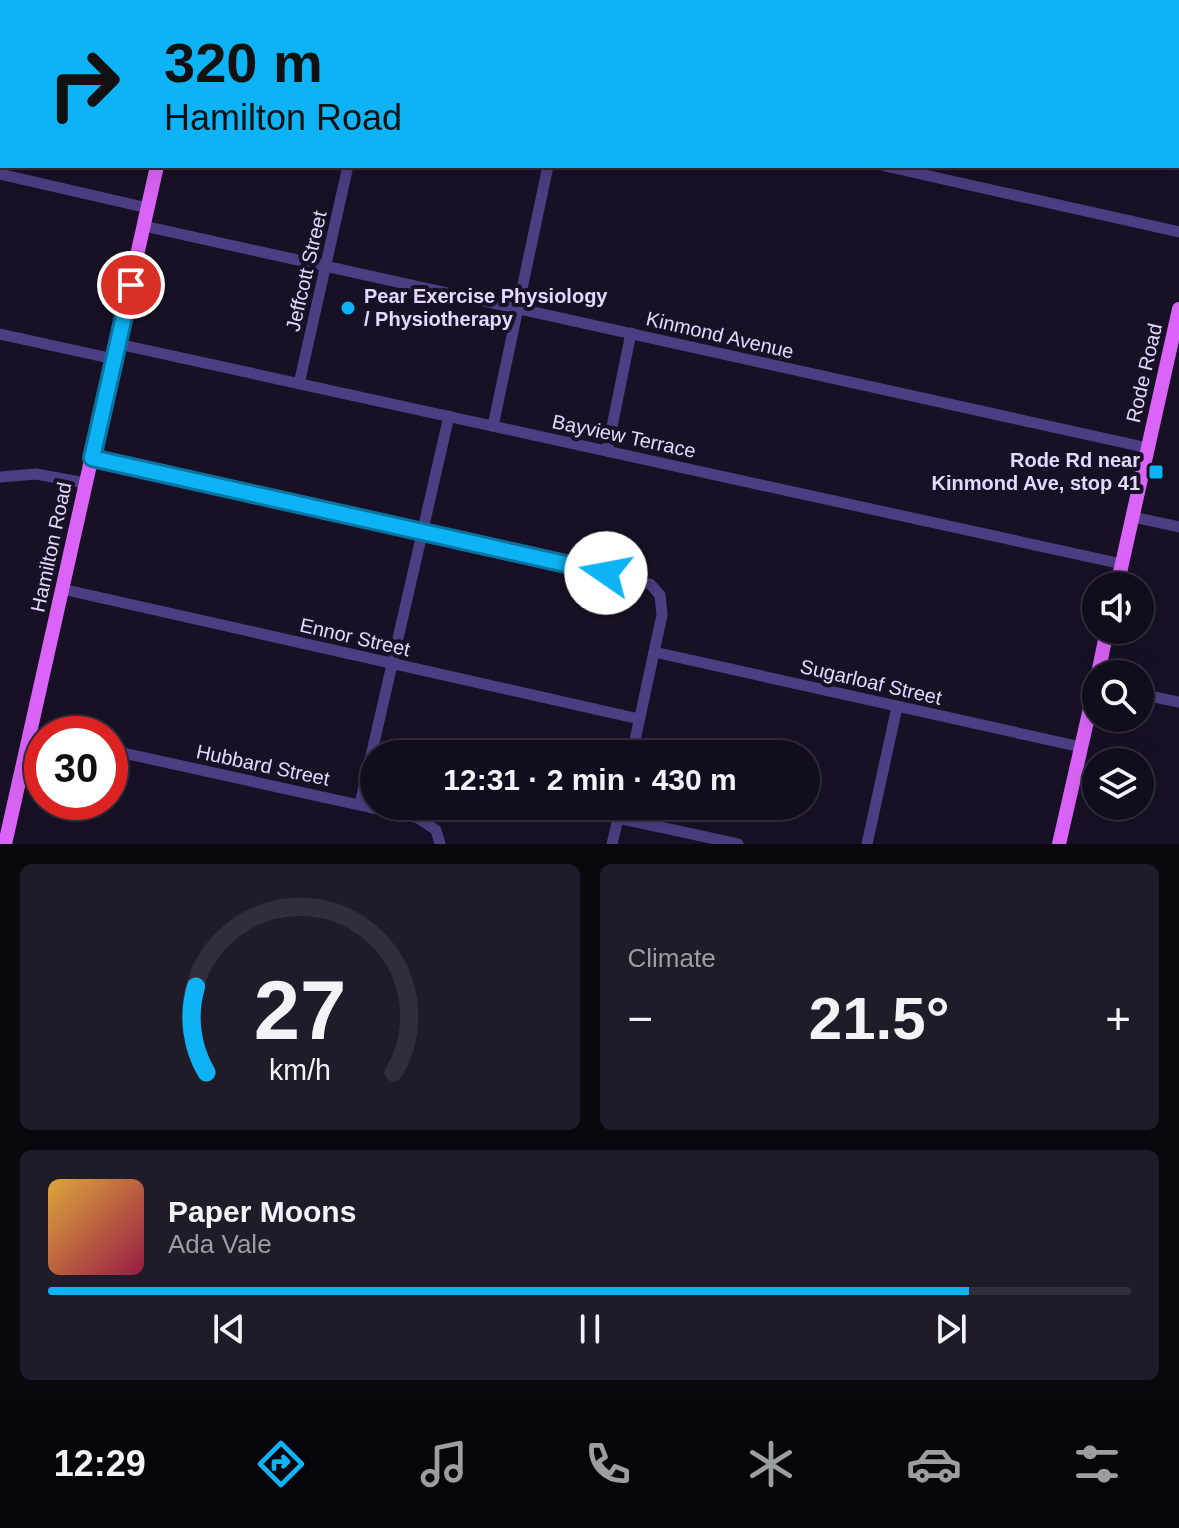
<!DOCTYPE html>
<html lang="en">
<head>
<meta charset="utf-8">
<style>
	:root { --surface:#120d1c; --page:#1f1b29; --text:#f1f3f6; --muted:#9c9ca3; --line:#312d3b; --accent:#0db3f4 }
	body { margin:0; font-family:Arial,sans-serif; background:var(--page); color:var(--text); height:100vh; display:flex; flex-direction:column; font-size:30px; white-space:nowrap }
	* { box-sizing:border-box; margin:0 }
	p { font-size:26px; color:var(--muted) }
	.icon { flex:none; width:44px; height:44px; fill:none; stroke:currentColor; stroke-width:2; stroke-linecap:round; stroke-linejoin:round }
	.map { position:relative; height:844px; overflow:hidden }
	.panel { display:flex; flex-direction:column; gap:20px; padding:20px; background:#0a070f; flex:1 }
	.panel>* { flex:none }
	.top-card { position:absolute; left:0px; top:0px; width:1180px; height:168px; box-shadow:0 8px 32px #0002,0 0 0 2px var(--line); background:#0db3f4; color:#111; overflow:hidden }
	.tools { position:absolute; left:1082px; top:572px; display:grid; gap:16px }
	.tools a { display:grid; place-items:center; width:72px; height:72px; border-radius:50%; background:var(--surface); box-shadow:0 8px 32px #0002,0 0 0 2px var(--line); font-size:40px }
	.speed { position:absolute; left:24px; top:716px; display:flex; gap:16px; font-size:40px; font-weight:700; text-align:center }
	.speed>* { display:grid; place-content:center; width:104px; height:104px; border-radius:50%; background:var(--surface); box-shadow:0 8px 32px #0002,0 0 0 2px var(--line); line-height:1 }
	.speed .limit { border:12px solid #d22; background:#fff; color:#111 }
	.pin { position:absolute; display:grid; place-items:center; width:68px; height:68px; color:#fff; margin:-34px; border:4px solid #fff; border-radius:50%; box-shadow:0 2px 8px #0007 }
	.me { position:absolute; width:88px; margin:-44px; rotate:282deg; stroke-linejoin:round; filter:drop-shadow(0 0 6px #0008) }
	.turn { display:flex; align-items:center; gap:28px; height:168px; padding:0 32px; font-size:36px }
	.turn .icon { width:104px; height:104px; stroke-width:2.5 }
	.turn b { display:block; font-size:56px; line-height:68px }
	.big { font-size:60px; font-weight:600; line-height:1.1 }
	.panel .widget { flex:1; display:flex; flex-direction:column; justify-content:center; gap:12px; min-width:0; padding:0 28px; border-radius:12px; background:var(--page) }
	.panel .dial { align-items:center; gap:0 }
	.dial svg { height:208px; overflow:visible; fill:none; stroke:var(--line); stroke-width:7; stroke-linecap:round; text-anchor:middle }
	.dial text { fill:var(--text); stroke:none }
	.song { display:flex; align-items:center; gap:24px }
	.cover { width:96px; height:96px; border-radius:12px; background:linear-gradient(135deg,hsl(40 70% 55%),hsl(340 70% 35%)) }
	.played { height:8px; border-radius:4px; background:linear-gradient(90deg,var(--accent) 85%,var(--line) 85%) }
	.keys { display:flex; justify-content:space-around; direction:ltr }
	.heat { display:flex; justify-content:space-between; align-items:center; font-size:44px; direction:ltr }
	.panel .tiles { flex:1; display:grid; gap:20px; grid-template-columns:1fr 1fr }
	.widget:last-child { grid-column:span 2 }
	.trip { position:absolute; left:360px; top:740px; width:460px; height:80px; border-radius:40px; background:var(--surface); box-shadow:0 8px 32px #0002,0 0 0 2px var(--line); font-weight:600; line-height:80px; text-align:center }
	.tab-bar { display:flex; height:128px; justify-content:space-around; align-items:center; background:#07050b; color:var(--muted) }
	.tab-bar .icon { width:56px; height:56px }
	.tab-bar .current { color:var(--accent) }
	.tab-bar b { font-size:36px; color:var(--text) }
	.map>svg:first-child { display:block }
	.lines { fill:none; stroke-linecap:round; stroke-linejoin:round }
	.minor { stroke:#4d3e83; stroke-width:11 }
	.major { stroke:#db64f8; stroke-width:14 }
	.route-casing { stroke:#08749f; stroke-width:20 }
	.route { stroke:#0db3f4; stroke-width:14 }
	.poi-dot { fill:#0db3f4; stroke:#181126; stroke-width:3 }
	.labels { text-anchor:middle; stroke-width:8; stroke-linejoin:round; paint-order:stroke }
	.street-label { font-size:20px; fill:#e3d8fd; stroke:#181126 }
	.poi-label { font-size:20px; font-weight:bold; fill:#e3d8fd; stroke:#181126; text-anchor:start }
</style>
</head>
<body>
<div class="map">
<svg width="1179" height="844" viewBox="0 0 1179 844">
	<rect width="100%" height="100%" fill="#181126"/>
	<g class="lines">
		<g class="minor">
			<path d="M118,0L127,2"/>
			<path d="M839,0L849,2"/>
			<path d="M387,2V0"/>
			<path d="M584,2L585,0"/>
			<path d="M902,2L903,0"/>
			<path d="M1070,2L1071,0"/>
			<path d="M885,166L1179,232"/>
			<path d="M0,174L148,208"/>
			<path d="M144,226L1148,448"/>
			<path d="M0,334L114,359"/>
			<path d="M118,344L1122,564"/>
			<path d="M299,384L348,166"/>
			<path d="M493,426L548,166"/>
			<path d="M607,451L631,333"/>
			<path d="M92,458L650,584L660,595L662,615L632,754"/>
			<path d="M0,477L36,474L85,483"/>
			<path d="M1133,517L1179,527"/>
			<path d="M62,589L639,719"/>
			<path d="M654,652L1081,747"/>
			<path d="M1140,694L1179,702"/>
			<path d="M110,750L418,818L436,830L440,844"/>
			<path d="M360,804L449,416"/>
			<path d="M618,818L738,844"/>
			<path d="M612,844L621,806"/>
			<path d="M867,844L897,707"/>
		</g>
		<g class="major">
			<path d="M196,2L197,0"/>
			<path d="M1117,586L1179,309"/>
			<path d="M1098,674L1107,630"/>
			<path d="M5,844L157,166"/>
			<path d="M1059,844L1096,682"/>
		</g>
	</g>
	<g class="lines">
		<defs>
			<path id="route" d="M131,285L92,458L606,573"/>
		</defs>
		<use href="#route" class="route-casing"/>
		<use href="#route" class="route"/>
	</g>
	<g class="poi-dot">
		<circle cx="348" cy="308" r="8"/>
		<rect x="1148" y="464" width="16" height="16" rx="4"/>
	</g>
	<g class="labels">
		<g class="street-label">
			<text transform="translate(306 271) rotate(-77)" y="7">Jeffcott Street</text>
			<text transform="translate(720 335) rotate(13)" y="7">Kinmond Avenue</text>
			<text transform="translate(1144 373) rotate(-77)" y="7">Rode Road</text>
			<text transform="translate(624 436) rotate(12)" y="7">Bayview Terrace</text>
			<text transform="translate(51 547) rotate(-78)" y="7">Hamilton Road</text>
			<text transform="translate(355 637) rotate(13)" y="7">Ennor Street</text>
			<text transform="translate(871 682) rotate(13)" y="7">Sugarloaf Street</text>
			<text transform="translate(263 765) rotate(12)" y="7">Hubbard Street</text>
		</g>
		<g class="poi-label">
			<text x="364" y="303">Pear Exercise Physiology<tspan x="364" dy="23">/ Physiotherapy</tspan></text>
			<text x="1140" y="467" text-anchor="end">Rode Rd near<tspan x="1140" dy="23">Kinmond Ave, stop 41</tspan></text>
		</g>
	</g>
</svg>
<div class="tools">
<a><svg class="icon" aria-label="sound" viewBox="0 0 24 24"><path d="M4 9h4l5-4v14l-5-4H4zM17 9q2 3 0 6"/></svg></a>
<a><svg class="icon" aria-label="search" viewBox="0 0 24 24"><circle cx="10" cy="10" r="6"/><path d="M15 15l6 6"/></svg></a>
<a><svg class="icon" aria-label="layers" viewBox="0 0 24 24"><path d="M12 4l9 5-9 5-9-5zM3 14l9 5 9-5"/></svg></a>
</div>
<div class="speed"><div class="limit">30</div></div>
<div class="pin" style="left:131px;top:285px;background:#d93025"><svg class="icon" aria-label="arrive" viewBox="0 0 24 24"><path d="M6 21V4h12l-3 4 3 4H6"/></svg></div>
<svg class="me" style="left:606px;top:573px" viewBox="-20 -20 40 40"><circle r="19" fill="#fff"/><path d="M0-13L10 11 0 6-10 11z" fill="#0db3f4"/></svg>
<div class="trip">12:31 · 2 min · 430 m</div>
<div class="top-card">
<div class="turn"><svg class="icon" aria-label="right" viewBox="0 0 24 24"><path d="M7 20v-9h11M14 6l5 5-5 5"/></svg><div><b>320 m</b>Hamilton Road</div></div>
</div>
</div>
<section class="panel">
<div class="tiles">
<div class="widget dial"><svg viewBox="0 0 100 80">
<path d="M14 69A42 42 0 1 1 86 69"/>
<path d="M14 69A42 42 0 0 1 10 36" stroke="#0db3f4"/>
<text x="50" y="56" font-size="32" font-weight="700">27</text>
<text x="50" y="72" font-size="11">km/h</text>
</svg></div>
<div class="widget"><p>Climate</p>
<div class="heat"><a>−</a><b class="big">21.5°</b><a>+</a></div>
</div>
<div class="widget">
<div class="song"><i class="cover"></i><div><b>Paper Moons</b><p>Ada Vale</p></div></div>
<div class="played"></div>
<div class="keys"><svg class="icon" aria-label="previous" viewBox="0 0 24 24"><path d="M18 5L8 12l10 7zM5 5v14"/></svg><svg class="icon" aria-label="pause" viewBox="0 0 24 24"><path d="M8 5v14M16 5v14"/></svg><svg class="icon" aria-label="next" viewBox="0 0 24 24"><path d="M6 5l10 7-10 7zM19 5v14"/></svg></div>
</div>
</div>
</section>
<nav class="tab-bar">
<b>12:29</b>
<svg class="icon current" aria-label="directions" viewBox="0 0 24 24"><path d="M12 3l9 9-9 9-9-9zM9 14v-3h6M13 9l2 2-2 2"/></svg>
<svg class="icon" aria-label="music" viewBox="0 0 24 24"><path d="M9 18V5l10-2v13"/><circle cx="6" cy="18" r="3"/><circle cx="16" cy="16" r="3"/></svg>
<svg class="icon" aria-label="phone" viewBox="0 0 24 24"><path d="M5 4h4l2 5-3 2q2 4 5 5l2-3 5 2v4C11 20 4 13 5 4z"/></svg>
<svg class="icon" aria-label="climate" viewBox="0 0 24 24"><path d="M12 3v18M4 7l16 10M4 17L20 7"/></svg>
<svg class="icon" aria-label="car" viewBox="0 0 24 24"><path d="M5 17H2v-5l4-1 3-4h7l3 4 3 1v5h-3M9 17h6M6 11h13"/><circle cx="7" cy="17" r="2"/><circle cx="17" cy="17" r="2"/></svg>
<svg class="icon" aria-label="filters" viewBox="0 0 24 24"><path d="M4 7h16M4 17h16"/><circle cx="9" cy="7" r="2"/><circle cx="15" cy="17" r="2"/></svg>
</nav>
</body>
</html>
